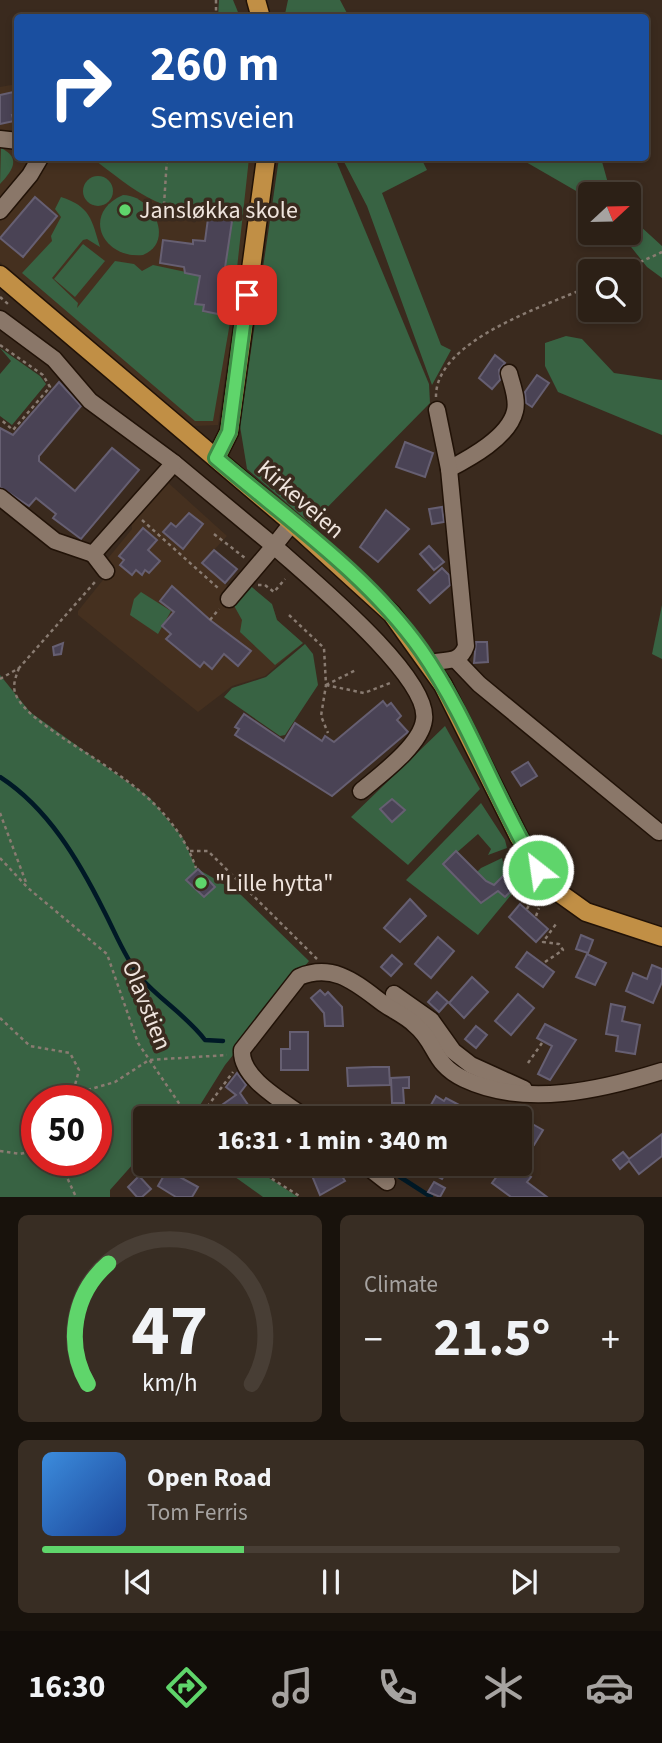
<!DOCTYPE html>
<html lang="en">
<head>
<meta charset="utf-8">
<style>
	:root { --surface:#2c2016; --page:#382d23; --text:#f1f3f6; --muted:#a6a3a1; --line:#483e35; --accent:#5fd56b }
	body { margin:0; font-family:"Source Sans 3",sans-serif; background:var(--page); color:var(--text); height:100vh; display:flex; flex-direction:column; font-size:26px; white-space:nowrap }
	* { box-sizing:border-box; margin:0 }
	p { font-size:23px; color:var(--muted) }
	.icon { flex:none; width:38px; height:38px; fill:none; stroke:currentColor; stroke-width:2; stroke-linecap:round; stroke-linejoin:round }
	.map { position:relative; height:1197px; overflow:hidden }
	.side { display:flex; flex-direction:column; gap:18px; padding:18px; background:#18120c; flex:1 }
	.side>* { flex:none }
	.top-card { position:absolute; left:14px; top:14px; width:635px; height:147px; border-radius:7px; box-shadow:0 4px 10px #0003,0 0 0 2px var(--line); background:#1a4fa0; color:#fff; overflow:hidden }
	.needle { width:46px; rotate:68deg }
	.tools { position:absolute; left:578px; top:182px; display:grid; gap:14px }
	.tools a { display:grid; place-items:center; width:63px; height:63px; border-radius:7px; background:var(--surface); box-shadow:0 4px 10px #0003,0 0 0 2px var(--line); font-size:35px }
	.speed { position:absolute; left:21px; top:1085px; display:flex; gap:14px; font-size:35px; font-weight:700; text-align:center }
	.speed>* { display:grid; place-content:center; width:91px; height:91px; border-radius:50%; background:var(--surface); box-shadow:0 4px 10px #0003,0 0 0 2px var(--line); line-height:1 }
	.speed .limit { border:10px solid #d22; background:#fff; color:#111 }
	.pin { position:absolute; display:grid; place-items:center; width:60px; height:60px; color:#fff; margin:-30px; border-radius:14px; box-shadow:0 4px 10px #0006 }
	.me { position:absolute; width:77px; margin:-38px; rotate:330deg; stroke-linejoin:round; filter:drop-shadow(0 0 5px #0008) }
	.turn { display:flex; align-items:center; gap:24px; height:147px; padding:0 21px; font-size:32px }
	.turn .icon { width:91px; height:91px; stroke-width:2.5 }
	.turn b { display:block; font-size:49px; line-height:60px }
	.big { font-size:52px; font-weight:700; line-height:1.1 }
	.side .card { flex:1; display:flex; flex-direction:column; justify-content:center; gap:10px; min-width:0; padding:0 24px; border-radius:10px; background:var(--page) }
	.side .dial { align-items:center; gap:0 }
	.dial svg { height:182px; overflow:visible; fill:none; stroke:var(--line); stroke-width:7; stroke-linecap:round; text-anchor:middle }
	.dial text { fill:var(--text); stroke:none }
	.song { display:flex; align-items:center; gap:21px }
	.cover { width:84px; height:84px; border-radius:10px; background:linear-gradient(135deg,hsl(210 70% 55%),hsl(220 70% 35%)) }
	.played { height:7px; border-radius:4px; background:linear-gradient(90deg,var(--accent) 35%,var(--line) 35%) }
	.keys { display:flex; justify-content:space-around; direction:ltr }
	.heat { display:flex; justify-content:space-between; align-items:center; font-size:38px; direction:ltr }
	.side .tiles { flex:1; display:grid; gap:18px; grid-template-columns:1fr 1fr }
	.card:last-child { grid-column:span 2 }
	.trip { position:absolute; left:133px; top:1106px; width:399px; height:70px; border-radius:7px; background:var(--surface); box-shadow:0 4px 10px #0003,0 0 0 2px var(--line); font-weight:700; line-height:70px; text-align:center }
	.dock { display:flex; height:112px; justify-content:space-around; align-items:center; background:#120d09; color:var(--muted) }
	.dock .icon { width:49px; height:49px }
	.dock .current { color:var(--accent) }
	.dock b { font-size:32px; color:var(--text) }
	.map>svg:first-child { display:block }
	.built { fill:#45301f }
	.green { fill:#386343; fill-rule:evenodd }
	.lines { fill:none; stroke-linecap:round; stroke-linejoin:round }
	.stream { stroke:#001926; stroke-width:4.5 }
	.building { fill:#4a4355; stroke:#665f72; stroke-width:2 }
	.minor-casing { stroke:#211207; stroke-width:19 }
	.major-casing { stroke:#211207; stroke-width:21 }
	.path { stroke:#897b71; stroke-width:2.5; stroke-dasharray:3.5 3.5; stroke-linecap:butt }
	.minor { stroke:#8a7769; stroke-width:16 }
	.major { stroke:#c18f45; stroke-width:18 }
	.route-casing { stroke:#3e8a46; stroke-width:18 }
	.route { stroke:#5fd56b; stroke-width:12 }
	.poi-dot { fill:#5fd56b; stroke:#3a2a1e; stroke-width:2.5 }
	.labels { text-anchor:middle; stroke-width:7; stroke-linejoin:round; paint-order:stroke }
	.poi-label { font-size:24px; fill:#efe4dd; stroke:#3a2a1e; text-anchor:start }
	.street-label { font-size:24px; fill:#efe4dd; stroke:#3a2a1e }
</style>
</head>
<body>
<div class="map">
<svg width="662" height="1197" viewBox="0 0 662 1197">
	<rect width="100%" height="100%" fill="#3a2a1e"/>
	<g class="built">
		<path d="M17,84L18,158H258L218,425L194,426L0,262V87Z"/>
		<path d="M164,479L227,536L202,563L231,589L272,604L277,620L303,643L265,676L232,686L198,712L78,615V611L111,570L105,562L132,529L131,518Z"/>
	</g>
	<g class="green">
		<path d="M219,0H233L240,17H218Z"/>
		<path d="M288,0H340L349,17H280L285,14Z"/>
		<path d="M1,148C22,158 12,171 0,184Z"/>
		<path d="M92,158H249L233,305L213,421H195L22,273L52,241L51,236L61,217L55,209L61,197C90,206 92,220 100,247L87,239L83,240L52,278L78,303L77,308L115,261L134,264L142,271L153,265L200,275L196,304L204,305L203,312L219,314L233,208L219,206C206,215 169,208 155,201C133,191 111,172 92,158Z"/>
		<path d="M279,158H335L429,384L430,403L311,524L247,469L240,426Z"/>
		<path d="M342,158H421L427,170L382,193L441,345L451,350L432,385L367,206Z"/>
		<path d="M519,158H601L611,194H590V199Z"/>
		<circle cx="98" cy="191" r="15"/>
		<path d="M123,195C152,195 176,241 143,255C102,259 81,213 123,195Z"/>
		<path d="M628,215L662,246V278L647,267L620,233H628Z"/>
		<path d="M83,244L105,261L75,297L54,279Z"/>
		<path d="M566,336L582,339L614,373L662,380V435L558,392L545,366V343Z"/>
		<path d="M0,348L40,376L46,384L12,425L0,416V374L11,361Z"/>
		<path d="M247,583L272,604L277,620L303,643L275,665L240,632L242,620L232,602Z"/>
		<path d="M141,592L171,611L158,634L130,615L134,599Z"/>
		<path d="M662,605V659L652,654Z"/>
		<path d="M305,644L313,654L318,685L285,735L280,736L224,697L232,688L266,677Z"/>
		<path d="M0,675L30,712L150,798L183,838L196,868L239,893L309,961L225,1065L192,1118H145V1142L141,1143L134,1163L110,1190V1197H0ZM37,1101H96V1160H37Z"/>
		<path d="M445,726L480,789L408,865L351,817Z"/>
		<path d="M481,803L505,840L507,848L488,855L491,849L478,834L454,855L468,881L481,868L502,858L511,895L478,935L406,880Z"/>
		<path d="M217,1164H248L298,1197H263Z"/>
	</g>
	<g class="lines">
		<g class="stream">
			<path d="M0,777C48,808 79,861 104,911C115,932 125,958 140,977C160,1000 187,1016 205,1040L223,1041"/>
			<path d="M397,1175L431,1197"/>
		</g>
	</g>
	<g class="building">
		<path d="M18,91V114L12,115L14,121L0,124V95Z"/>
		<path d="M35,197L57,216L23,257L0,238Z"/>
		<path d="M218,206L234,208L218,314L203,311L204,305L195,304L200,276L185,273L184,267L160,263L163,240L193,244V240L205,241L209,211L218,212Z"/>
		<path d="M495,355L505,363L499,370L500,380L492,389L479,378Z"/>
		<path d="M537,375L549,383L532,407L526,403L525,392Z"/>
		<path d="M59,382L81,406L39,456V461L75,491L112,448L139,470L81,539L53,518L56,514L36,498L29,506L0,487V428L13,435Z"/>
		<path d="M405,442L433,453L425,477L396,467Z"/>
		<path d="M442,507L444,522L432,524L429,509Z"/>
		<path d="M386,510L409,529L378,562L360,547Z"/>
		<path d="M189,513L203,524L183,549L163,532L171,523L176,527Z"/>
		<path d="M143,528L157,540L148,550L160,561L149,573L145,570L142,575L136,570L132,575L120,565L124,560L119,556Z"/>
		<path d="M429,546L444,562L434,570L420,554Z"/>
		<path d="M214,550L237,569L225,583L202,563Z"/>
		<path d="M442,568L449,575L450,585L430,603L418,590Z"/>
		<path d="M172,586L210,620L251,651L238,666L224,654L212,669L204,662L200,667L166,639L171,634L162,626L174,612L160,601Z"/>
		<path d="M476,642H487L488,662L474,663Z"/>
		<path d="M63,643L61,654L54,655L53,647Z"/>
		<path d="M383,701L387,706L391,703L401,716L397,720L408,732L332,796L235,735L239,729L235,727L244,714L284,741L295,723L322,741L325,736L334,742Z"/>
		<path d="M528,762L537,776L521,786L512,772Z"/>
		<path d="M392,799L405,810L392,822L380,809Z"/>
		<path d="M456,851L486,881L494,885L505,874L516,886L505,897L498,891L481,903L443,864Z"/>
		<path d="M198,869L215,887L204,897L186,880Z"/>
		<path d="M410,899L426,916L400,942L384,928Z"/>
		<path d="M520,904L548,929L536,942L509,917Z"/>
		<path d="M581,935L593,940L588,953L576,949Z"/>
		<path d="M438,937L454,951L431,978L415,964Z"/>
		<path d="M527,952L554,972L543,987L516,967Z"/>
		<path d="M587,954L606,963L595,985L576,977Z"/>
		<path d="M392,955L402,964L391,976L381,967Z"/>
		<path d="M652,965L662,969V982L653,1003L626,991L633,973L647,979Z"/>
		<path d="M472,977L488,992L464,1018L449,1003Z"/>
		<path d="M320,990L325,995L328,992L342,1007L343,1026H325L324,1013L311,998Z"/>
		<path d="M437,992L448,1002L439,1012L428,1002Z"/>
		<path d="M518,994L534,1008L511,1035L495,1021Z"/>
		<path d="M611,1004L625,1007L622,1021L640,1025L635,1054L616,1051L618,1036L606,1034Z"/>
		<path d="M545,1024L576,1040L550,1080L538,1074L552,1046L537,1038Z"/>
		<path d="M476,1026L487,1035L476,1048L465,1039Z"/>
		<path d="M290,1032H308V1070H281V1049H290Z"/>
		<path d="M373,1067H389L390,1085L348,1086L347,1068Z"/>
		<path d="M237,1073L246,1085L240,1093L257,1118H227L219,1107L236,1095L226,1087Z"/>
		<path d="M409,1077V1088H403L404,1103H392L391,1078Z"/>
		<path d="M436,1096L444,1101L446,1098L463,1107L457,1118H439L427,1112Z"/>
		<path d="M271,1106L283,1115L281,1118H262Z"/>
		<path d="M520,1117L543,1130L534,1145L520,1137Z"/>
		<path d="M662,1134V1156L639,1174L629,1161L620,1169L613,1160L623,1152L629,1159Z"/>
		<path d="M321,1164L329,1172L337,1168L345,1181L320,1195L310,1171Z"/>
		<path d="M431,1164H451L442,1179L427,1171Z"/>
		<path d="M506,1164H513L531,1177L527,1182L547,1197H511L492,1183Z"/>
		<path d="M167,1170L198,1187L192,1197H176L158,1186Z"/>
		<path d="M139,1176L151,1189L142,1197H137L128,1187Z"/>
		<path d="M434,1182L445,1188L440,1197L428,1192Z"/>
	</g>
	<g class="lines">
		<defs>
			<g id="minor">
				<path d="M0,139L18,141"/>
				<path d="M0,211L30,175L40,158"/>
				<path d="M0,319L54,359L90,401L174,463L274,546L229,599"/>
				<path d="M449,469C470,458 509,437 515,411C518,399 512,385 509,373"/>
				<path d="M0,497L55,541L93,554"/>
				<path d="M292,523L274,546C307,576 431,677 424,720C421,745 380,775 361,791"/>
				<path d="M106,571L93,554L174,463"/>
				<path d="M456,660L479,684L659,832"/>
				<path d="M429,663C446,659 460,664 466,646L449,469L437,410"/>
				<path d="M394,994L431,1020L453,1051L471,1065L524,1089"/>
				<path d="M306,1118C285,1102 240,1079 242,1050L299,977C334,962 357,984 384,1004C394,1011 406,1016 415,1025C437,1043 432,1064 464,1079C525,1108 601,1090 662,1071"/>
				<path d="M364,1164L387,1182"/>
			</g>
			<g id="major">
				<path d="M256,0L261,18"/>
				<path d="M0,275L292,523L392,614L443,685L519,837L551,887L586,912L662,937"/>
				<path d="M216,458L229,432L266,158"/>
			</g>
		</defs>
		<use href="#minor" class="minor-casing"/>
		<use href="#major" class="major-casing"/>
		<g class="path">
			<path d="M216,0V18"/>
			<path d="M164,205L167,158"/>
			<path d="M621,271L662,252"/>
			<path d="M0,297L8,304"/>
			<path d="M0,345L43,375L50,387L13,430L0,419"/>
			<path d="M436,397C435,340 546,306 590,286"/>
			<path d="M142,520L218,588"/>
			<path d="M214,534L245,558"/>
			<path d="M258,585H265L274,592L285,579"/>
			<path d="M289,615L324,648L326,685L321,716L328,733"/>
			<path d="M210,620L219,609"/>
			<path d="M19,668C15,679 11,688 18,699C28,715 48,727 63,738C116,773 174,804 196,868"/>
			<path d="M0,679L19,668L95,582"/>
			<path d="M326,685L364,693L393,682"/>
			<path d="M326,685L356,670"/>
			<path d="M0,813L27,885"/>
			<path d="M190,851H208L317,959"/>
			<path d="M0,858L28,888L107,954L138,1043L189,1118"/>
			<path d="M527,909L532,899"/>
			<path d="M536,916L539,908"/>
			<path d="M545,962L563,950L559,944L543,942L556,924"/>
			<path d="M0,1018L30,1046L70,1053L79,1070L71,1100"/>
			<path d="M528,1063L542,1043"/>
			<path d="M70,1101L84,1091L115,1082L149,1060L227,1055"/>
			<path d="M199,1118L233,1072"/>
			<path d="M0,1151L20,1154L37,1150"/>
			<path d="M59,1160L76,1197"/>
			<path d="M248,1164L301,1197"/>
		</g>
		<use href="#minor" class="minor"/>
		<use href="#major" class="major"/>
	</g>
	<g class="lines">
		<defs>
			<path id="route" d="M247,295L229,432L216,458C286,518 368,575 421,650C469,719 495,799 538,870"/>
		</defs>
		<use href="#route" class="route-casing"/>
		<use href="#route" class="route"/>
	</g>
	<g class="poi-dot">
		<circle cx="125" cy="210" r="7"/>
		<circle cx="201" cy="883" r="7"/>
	</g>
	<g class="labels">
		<g class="poi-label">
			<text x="139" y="218">Jansløkka skole</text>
			<text x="215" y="891">"Lille hytta"</text>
		</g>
		<g class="street-label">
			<text transform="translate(301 499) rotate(41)" y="8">Kirkeveien</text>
			<text transform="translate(147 1005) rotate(68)" y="8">Olavstien</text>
		</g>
	</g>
</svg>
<div class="tools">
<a><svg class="needle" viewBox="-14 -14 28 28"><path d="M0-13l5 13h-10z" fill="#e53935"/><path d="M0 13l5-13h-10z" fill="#a6a3a1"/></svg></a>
<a><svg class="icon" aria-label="search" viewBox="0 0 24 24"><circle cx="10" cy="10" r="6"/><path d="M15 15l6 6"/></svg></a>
</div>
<div class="speed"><div class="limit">50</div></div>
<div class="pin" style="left:247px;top:295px;background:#d93025"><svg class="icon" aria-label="arrive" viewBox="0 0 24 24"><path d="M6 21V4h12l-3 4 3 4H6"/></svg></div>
<svg class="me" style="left:538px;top:870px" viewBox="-20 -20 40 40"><circle r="17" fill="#5fd56b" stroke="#fff" stroke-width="3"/><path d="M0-11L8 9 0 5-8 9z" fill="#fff"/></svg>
<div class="trip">16:31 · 1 min · 340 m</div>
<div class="top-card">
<div class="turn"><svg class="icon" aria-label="right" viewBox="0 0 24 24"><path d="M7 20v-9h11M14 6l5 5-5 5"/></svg><div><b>260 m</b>Semsveien</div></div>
</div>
</div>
<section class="side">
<div class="tiles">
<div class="card dial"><svg viewBox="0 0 100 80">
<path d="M14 69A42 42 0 1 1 86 69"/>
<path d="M14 69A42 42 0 0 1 23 16" stroke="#5fd56b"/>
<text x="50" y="56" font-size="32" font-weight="700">47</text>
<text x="50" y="72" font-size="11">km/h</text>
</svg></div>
<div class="card"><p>Climate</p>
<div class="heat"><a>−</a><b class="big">21.5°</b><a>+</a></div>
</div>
<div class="card">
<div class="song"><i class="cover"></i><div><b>Open Road</b><p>Tom Ferris</p></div></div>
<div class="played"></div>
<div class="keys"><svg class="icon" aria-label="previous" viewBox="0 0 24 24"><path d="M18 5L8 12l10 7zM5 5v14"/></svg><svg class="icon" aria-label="pause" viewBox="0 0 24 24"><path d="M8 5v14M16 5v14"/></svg><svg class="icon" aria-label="next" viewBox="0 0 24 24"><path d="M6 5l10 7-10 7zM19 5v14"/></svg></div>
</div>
</div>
</section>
<nav class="dock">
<b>16:30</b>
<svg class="icon current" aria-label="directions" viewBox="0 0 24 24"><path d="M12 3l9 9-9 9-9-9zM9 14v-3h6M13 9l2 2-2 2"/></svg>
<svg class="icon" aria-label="music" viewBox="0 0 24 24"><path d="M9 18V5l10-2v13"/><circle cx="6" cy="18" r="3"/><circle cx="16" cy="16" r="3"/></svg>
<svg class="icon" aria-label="phone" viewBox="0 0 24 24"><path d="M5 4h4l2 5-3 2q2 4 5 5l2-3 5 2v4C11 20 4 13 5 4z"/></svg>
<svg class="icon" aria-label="climate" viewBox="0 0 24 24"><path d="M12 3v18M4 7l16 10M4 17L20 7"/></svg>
<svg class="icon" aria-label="car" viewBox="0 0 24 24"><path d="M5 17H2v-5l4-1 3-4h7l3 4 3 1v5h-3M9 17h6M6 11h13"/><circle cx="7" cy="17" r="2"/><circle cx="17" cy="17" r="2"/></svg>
</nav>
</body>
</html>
